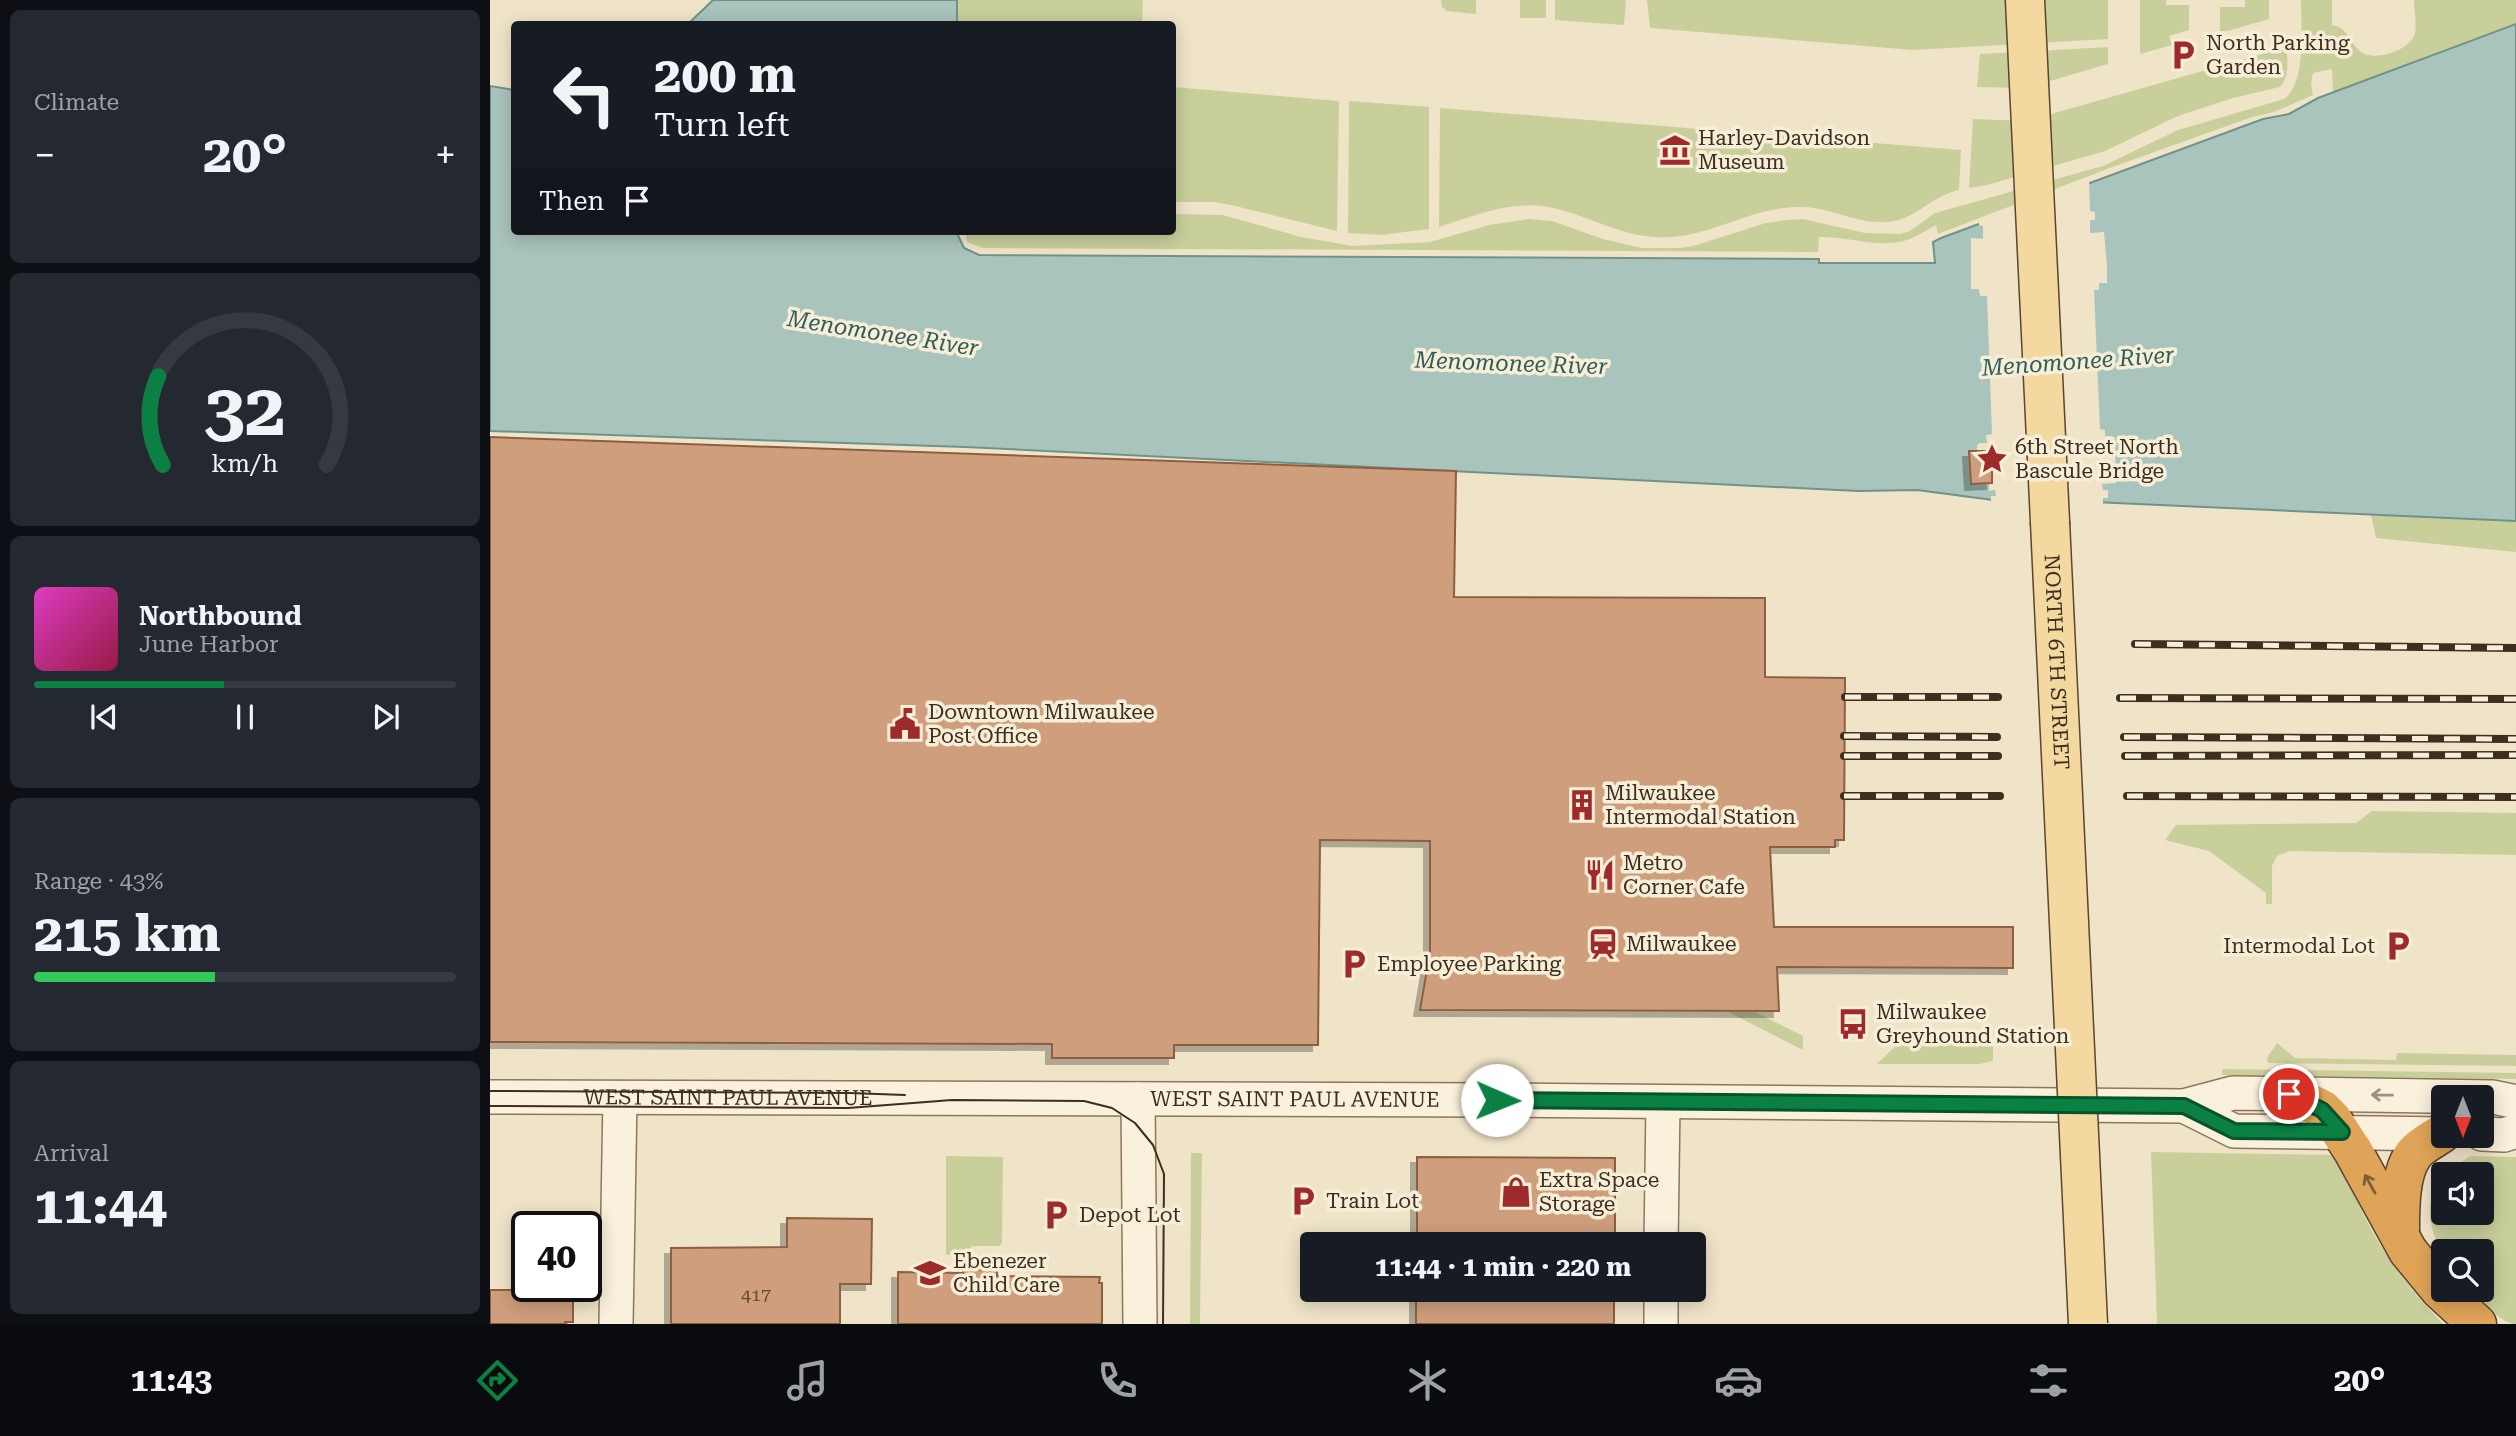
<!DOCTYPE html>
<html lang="en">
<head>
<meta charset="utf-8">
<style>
	:root { --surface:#171b24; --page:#242831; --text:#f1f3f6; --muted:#9ea1a6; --line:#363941; --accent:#0b8043 }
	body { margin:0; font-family:"Roboto Serif",serif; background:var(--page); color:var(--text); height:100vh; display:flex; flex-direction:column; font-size:26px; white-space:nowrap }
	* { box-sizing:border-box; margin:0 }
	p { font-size:23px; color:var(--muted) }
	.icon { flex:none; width:38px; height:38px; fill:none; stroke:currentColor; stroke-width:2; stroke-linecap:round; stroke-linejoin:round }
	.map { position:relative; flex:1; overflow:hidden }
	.side { display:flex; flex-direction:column; gap:10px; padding:10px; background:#0d0f14; width:490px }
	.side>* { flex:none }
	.hud { position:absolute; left:21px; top:21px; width:665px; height:214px; border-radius:7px; box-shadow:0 4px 18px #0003; background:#171b24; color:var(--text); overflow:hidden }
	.needle { width:46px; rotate:180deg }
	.tools { position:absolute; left:1941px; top:1085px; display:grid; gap:14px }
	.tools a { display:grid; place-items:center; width:63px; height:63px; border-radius:7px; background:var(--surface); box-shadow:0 4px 18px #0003; font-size:35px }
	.speed { position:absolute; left:21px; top:1211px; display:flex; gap:14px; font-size:35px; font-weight:700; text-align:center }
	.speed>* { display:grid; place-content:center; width:91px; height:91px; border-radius:50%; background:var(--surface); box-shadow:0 4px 18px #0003; line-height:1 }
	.speed .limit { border:4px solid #111; border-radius:10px; background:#fff; color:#111 }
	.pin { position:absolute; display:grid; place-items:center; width:60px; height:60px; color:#fff; margin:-30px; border:4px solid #fff; border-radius:50%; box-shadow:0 2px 7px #0007 }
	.me { position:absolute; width:77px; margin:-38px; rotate:91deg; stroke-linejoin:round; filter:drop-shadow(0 0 5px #0008) }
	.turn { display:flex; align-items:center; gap:24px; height:147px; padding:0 28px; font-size:32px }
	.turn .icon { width:91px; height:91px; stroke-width:2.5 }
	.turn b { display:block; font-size:49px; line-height:60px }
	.then { display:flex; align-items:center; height:66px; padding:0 28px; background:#0003; gap:14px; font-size:26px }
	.big { font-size:52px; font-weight:700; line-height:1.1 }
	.side .widget { flex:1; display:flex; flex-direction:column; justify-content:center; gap:10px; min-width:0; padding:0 24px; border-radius:10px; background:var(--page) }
	.side .dial { align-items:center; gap:0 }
	.dial svg { height:182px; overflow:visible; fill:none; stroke:var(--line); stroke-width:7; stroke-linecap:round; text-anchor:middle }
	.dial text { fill:var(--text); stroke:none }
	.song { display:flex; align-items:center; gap:21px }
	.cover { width:84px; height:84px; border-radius:10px; background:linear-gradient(135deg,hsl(310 70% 55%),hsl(340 70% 35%)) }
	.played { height:7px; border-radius:4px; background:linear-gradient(90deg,var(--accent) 45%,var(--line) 45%) }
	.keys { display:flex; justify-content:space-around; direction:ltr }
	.heat { display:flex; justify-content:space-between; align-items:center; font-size:38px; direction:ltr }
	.charge { height:10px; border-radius:5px; background:linear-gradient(90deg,#34c759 43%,var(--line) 0) }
	.trip { position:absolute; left:810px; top:1232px; width:406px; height:70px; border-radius:7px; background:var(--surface); box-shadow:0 4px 18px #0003; font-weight:700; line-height:70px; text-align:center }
	.tabs { display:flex; height:112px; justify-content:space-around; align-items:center; background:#090b0e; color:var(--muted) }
	.tabs .icon { width:49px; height:49px }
	.tabs .active { color:var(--accent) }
	.tabs b { font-size:32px; color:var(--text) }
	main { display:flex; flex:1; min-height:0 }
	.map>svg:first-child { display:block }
	.green { fill:#c9cf9b }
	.water { fill:#a9c4bc; stroke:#6f938a; stroke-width:2 }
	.pier { fill:#f0e4c8 }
	.building { fill:#cf9f7d; stroke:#8d5f41; stroke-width:2; filter:url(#shadow) }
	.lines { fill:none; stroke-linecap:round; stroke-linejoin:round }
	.minor-casing { stroke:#8d765c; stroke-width:36 }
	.major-casing { stroke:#5b4430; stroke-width:41 }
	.highway-casing { stroke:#5b4430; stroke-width:41 }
	.minor { stroke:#faf1dc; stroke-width:33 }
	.major { stroke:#f3d9a0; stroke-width:38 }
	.highway { stroke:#e0a458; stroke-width:38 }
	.tram { stroke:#3d2e20; stroke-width:2 }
	.rail-casing { stroke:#3d2e20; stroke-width:8 }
	.rail { stroke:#f7eed8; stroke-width:5; stroke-dasharray:16; stroke-linecap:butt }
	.major-bridge-casing { stroke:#5b4430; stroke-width:41; stroke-linecap:butt }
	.major-bridge { stroke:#f3d9a0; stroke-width:38 }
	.oneway { stroke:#9c907e }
	.oneway2 { stroke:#7e5d36 }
	.route-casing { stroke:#07532c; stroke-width:18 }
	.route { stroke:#0b8043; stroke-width:12 }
	.labels { text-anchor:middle; stroke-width:7; stroke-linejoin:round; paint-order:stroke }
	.number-label { font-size:18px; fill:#624a37 }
	.poi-label { font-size:21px; fill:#3d2e20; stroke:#f7eed8; text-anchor:start }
	.street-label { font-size:21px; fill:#3d2e20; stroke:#f7eed8 }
	.water-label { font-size:23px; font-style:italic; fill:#2f5d5a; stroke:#f7eed8 }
</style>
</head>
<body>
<main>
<section class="side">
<div class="widget"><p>Climate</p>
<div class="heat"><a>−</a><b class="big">20°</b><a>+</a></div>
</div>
<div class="widget dial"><svg viewBox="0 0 100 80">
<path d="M14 69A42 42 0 1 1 86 69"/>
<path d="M14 69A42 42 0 0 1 12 30" stroke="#0b8043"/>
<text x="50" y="56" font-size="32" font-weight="700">32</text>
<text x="50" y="72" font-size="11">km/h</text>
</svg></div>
<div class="widget">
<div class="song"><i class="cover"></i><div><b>Northbound</b><p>June Harbor</p></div></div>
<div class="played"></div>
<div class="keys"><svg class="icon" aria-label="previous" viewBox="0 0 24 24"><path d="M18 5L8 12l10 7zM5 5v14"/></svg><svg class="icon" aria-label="pause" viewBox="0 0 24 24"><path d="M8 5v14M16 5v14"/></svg><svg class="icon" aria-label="next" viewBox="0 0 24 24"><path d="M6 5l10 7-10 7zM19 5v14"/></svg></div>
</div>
<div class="widget"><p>Range · 43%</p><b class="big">215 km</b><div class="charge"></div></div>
<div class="widget"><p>Arrival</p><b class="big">11:44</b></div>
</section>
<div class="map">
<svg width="2026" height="1324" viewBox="0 0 2026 1324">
	<defs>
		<filter id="shadow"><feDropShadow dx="-6" dy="6" stdDeviation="0" flood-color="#0004"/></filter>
	</defs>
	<rect width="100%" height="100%" fill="#f0e4c8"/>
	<g class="green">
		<path d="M467,0H653L652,24H467Z"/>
		<path d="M951,0H986V14L957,11L952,7Z"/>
		<rect x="1030" y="0" width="26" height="18"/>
		<path d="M1065,0H1136L1134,25L1065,20Z"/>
		<path d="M1157,0H1618V39L1423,50L1160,28Z"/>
		<path d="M1650,0H1676V5H1699V30L1679,36L1682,45L1650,54Z"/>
		<path d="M1755,0H1779V19L1738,31H1730V7H1755Z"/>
		<path d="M1811,0H1842V25C1860,28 1859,45 1873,53C1887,61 1921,50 1925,33C1927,24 1924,10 1924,0H2026V24L1843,93L1842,69L1823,73L1821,83L1823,95L1784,112L1762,117L1617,169L1448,234L1446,225C1437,230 1426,237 1417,240C1389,249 1357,236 1329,237L1328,252L493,248L477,242L475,231H682L683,214L733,215L811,237L863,246L940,242L999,225L1039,219L1062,221L1113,239L1152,248H1190L1203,246L1276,223L1297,220L1313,219L1375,233L1410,234L1420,231L1445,213L1613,166L1688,130L1794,99C1817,82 1811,27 1811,0Z"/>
		<path d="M1618,47V64L1536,88L1487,87L1490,54Z"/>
		<path d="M1797,47C1797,60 1800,77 1790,87L1743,98L1688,116L1615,151L1497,185L1479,188L1483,119L1537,121Z"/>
		<path d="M683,87L849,101L847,231L741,205L724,202H683Z"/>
		<path d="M859,101L939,107V229L891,235L858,233Z"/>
		<path d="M950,108L1471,150L1469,190C1443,196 1428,215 1408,220C1376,229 1344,208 1314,207C1266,205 1227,234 1180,237C1135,240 1104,217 1063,208C1023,199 986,215 949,227Z"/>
		<path d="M1881,515L2026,521V552L1886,538Z"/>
		<path d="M1882,811L2026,813V855L1799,851L1787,856L1782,866V904H1776V893L1719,851L1675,840L1686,825L1866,823Z"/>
		<path d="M1238,1012H1265L1313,1036V1050Z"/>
		<path d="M1411,1041L1503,1042V1061L1490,1064H1387Z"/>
		<path d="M1787,1043L1805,1058L1906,1060L1907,1053L2026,1055V1066L1778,1063L1777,1058Z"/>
		<path d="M1732,1069L2026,1073V1079L1732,1075Z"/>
		<path d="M1661,1152L1849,1155C1874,1226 1901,1270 1953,1324H1667Z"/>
		<path d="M701,1153H712L710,1324H700Z"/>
		<path d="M456,1156L513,1157L512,1243L509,1246H482L476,1254L456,1255Z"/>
		<path d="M1980,1156L2026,1157V1324C2010,1324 1993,1301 1982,1290H1992V1251H1953V1254C1938,1225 1933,1205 1953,1177V1213H1992V1174H1955Z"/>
	</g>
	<g class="water">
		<path d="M223,0H467V24H198Z"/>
		<path d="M2026,24V521L1559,500H1503L1427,490L1368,491L475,447L0,431V86L24,90V231H466L474,248L489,255L1329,259V263H1445L1443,242L1451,238L1773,119L1799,114L1828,98Z"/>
	</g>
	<path class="pier" d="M1599,179L1600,211L1605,212V220H1600V233L1614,232L1617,267V283H1609V290H1604L1610,429L1615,430V436L1625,437L1626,483L1612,484L1613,490H1618V498H1613V507L1501,503V496H1506L1505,490L1499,491V483L1482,484L1479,467V452L1487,450V445L1490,443H1497L1496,435L1502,434L1497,296H1490L1489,289H1481V238L1493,239V226L1489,225V220Z"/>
	<g class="building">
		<path d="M0,437L966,471L964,597L1275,598V677L1355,678L1354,840H1345V847H1280L1284,927H1523V968L1287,967L1289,1011L930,1010L940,952V841L830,840L828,1045H684V1058H562V1044L0,1042Z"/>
		<path d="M1479,451H1502V483L1481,484Z"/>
		<path d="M927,1157L1125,1158V1244H927Z"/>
		<path d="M297,1218L382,1219L381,1284H350V1324H181V1248L297,1247Z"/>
		<path d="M473,1269L507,1270V1276L610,1277L609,1283H612V1324H408V1272L473,1273Z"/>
		<path d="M0,1290H76V1294H83V1322H75V1324H0Z"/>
		<rect x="926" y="1290" width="198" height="34"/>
	</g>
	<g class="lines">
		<defs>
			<g id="minor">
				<path id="s1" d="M0,1097L1007,1100L1694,1106L1743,1093L2003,1097L2026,1102"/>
				<path d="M648,1099L650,1324"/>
				<path d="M1694,1106L1744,1131L1953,1134"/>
				<path d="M1992,1134L2014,1135L2026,1131"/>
				<path d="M1171,1244L1173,1103"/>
				<path d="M126,1324L130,1098"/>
				<path d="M1171,1324V1290"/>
			</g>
			<path id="major" d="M1535,0L1560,522"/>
			<g id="highway">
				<path d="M1799,1093L1832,1109L1842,1119L1863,1151L1918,1251L1950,1290L1987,1324"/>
				<path d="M1910,1235C1910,1212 1909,1173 1924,1154C1930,1146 1942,1140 1951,1134"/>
			</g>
		</defs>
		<use href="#minor" class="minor-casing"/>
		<use href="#major" class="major-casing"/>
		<use href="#highway" class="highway-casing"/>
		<use href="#minor" class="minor"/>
		<use href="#major" class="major"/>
		<use href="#highway" class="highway"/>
		<g class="tram">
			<path d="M0,1091L360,1093L415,1095"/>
			<path d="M0,1106L358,1108L462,1100L594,1101L622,1108L645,1123L663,1145L674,1174L673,1324"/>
		</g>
		<defs>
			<g id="rail">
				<path d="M1645,644L2026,648"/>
				<path d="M1355,697H1508"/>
				<path d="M1630,698L2026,699"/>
				<path d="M1354,736L1507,737"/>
				<path d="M1634,737L2026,739"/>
				<path d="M1354,756H1508"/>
				<path d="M1635,756L2026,755"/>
				<path d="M1354,796H1510"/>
				<path d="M1637,796L2026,797"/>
			</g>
		</defs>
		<use href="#rail" class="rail-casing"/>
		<use href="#rail" class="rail"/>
		<defs>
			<g id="major-bridge">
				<path id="s2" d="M1560,522L1598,1324"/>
			</g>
		</defs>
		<use href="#major-bridge" class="major-bridge-casing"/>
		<use href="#major-bridge" class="major-bridge"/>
	</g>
	<defs><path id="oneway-shaft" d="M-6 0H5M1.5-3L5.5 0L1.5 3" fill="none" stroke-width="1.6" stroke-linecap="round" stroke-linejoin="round" transform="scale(1.75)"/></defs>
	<use class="oneway" href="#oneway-shaft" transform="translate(1892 1095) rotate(-179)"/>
	<use class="oneway2" href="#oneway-shaft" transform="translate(1880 1184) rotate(-119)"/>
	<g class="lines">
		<defs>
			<path id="route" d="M1007,1100L1694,1106L1744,1131L1852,1132L1832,1110L1799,1094"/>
		</defs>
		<use href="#route" class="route-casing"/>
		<use href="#route" class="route"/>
	</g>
	<defs>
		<symbol id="parking-bare" viewBox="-9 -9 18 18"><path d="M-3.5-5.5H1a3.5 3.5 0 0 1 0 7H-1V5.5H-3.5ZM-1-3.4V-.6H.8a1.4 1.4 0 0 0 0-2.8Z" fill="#9e2a2b" stroke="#f7eed8" stroke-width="2.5" paint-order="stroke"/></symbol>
		<symbol id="museum-bare" viewBox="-9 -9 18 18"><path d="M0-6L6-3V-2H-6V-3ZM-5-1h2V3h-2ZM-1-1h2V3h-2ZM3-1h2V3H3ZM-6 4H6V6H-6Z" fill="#9e2a2b" stroke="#f7eed8" stroke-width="2.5" paint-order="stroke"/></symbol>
		<symbol id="sight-bare" viewBox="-9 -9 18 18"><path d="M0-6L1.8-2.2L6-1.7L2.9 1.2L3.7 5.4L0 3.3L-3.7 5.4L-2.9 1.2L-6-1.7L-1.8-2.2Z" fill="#9e2a2b" stroke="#f7eed8" stroke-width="2.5" paint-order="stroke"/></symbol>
		<symbol id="civic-bare" viewBox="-9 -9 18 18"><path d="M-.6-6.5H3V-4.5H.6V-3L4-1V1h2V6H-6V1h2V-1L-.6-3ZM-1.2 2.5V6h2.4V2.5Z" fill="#9e2a2b" stroke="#f7eed8" stroke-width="2.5" paint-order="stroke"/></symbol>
		<symbol id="building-bare" viewBox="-9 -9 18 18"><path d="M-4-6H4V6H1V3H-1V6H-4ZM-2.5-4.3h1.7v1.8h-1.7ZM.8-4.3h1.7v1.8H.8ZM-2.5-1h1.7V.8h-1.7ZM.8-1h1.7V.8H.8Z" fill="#9e2a2b" stroke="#f7eed8" stroke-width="2.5" paint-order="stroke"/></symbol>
		<symbol id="restaurant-bare" viewBox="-9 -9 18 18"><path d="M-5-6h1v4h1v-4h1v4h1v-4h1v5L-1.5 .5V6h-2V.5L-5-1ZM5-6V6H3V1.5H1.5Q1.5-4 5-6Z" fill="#9e2a2b" stroke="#f7eed8" stroke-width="2.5" paint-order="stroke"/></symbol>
		<symbol id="station-bare" viewBox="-9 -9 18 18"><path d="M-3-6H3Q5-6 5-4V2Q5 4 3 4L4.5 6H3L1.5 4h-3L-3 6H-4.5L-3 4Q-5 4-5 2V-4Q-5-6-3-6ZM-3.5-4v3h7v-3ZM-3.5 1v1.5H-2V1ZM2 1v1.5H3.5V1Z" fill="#9e2a2b" stroke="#f7eed8" stroke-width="2.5" paint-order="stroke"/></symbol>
		<symbol id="bus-bare" viewBox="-9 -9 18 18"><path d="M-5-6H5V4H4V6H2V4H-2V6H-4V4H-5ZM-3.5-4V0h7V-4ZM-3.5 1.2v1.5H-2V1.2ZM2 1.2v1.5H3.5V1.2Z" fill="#9e2a2b" stroke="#f7eed8" stroke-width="2.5" paint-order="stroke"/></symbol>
		<symbol id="shop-bare" viewBox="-9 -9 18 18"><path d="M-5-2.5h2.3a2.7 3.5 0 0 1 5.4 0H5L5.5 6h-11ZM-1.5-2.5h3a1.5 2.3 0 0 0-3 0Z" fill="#9e2a2b" stroke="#f7eed8" stroke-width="2.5" paint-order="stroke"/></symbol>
		<symbol id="school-bare" viewBox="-9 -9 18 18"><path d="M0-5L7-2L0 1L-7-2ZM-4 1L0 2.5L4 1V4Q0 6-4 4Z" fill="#9e2a2b" stroke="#f7eed8" stroke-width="2.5" paint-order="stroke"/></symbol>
	</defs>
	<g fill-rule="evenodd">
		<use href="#parking-bare" x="1671" y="33" width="44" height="44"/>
		<use href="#museum-bare" x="1163" y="128" width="44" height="44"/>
		<use href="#sight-bare" x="1480" y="437" width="44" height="44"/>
		<use href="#civic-bare" x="393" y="702" width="44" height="44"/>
		<use href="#building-bare" x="1070" y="783" width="44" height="44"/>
		<use href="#restaurant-bare" x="1088" y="853" width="44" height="44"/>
		<use href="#station-bare" x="1091" y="922" width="44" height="44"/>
		<use href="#parking-bare" x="1886" y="924" width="44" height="44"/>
		<use href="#parking-bare" x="842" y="942" width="44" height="44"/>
		<use href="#bus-bare" x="1341" y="1002" width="44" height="44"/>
		<use href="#shop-bare" x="1004" y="1170" width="44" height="44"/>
		<use href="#parking-bare" x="791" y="1179" width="44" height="44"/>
		<use href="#parking-bare" x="544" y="1193" width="44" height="44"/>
		<use href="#school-bare" x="418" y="1251" width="44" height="44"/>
	</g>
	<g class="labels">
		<g class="number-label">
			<text x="266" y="1301">417</text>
		</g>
		<g class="poi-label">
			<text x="1716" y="50">North Parking<tspan x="1716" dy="24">Garden</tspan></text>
			<text x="1208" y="145">Harley-Davidson<tspan x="1208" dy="24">Museum</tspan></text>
			<text x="1525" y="454">6th Street North<tspan x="1525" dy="24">Bascule Bridge</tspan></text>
			<text x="438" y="719">Downtown Milwaukee<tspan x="438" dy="24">Post Office</tspan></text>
			<text x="1115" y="800">Milwaukee<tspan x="1115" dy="24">Intermodal Station</tspan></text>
			<text x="1133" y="870">Metro<tspan x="1133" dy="24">Corner Cafe</tspan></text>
			<text x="1136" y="951">Milwaukee</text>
			<text x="1885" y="953" text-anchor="end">Intermodal Lot</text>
			<text x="887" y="971">Employee Parking</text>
			<text x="1386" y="1019">Milwaukee<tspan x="1386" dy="24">Greyhound Station</tspan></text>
			<text x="1049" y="1187">Extra Space<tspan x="1049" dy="24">Storage</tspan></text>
			<text x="836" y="1208">Train Lot</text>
			<text x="589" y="1222">Depot Lot</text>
			<text x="463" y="1268">Ebenezer<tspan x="463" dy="24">Child Care</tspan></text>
		</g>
		<g class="street-label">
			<text dy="7" stroke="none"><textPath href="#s2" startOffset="140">NORTH 6TH STREET</textPath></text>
			<text dy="7" stroke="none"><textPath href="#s1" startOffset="238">WEST SAINT PAUL AVENUE</textPath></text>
			<text dy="7" stroke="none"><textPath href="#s1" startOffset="805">WEST SAINT PAUL AVENUE</textPath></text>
		</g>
		<g class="water-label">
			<text transform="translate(393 333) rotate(9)" y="8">Menomonee River</text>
			<text transform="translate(1588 361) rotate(-4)" y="8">Menomonee River</text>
			<text transform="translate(1021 363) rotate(2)" y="8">Menomonee River</text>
		</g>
	</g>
</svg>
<div class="tools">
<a><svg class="needle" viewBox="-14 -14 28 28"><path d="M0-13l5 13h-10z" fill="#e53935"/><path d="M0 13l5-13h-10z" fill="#9ea1a6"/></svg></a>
<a><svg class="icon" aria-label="sound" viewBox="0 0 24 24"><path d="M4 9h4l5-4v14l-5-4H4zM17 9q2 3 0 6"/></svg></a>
<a><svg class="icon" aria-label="search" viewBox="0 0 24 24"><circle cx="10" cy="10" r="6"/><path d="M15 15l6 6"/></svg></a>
</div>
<div class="speed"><div class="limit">40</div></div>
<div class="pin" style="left:1799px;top:1094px;background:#d93025"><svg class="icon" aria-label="arrive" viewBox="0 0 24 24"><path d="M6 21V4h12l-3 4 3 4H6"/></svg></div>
<svg class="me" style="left:1007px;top:1100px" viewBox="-20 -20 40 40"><circle r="19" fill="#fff"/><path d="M0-13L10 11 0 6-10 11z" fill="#0b8043"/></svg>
<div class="trip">11:44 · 1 min · 220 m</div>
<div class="hud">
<div class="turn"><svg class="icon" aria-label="left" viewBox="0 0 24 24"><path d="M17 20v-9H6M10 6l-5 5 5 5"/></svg><div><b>200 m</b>Turn left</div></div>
<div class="then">Then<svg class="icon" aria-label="arrive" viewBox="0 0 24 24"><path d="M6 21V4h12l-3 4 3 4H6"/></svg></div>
</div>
</div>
</main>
<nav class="tabs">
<b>11:43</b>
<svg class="icon active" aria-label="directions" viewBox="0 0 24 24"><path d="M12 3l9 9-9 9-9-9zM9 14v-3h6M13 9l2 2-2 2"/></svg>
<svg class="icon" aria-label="music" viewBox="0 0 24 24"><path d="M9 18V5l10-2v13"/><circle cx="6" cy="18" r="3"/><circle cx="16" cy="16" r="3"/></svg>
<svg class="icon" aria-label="phone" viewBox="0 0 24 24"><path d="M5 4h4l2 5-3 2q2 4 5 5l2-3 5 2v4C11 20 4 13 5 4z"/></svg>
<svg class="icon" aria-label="climate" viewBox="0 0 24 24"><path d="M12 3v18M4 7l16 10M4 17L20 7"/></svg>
<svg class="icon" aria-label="car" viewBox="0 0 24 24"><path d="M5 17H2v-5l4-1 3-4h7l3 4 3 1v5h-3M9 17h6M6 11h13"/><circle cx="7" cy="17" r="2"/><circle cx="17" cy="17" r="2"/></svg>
<svg class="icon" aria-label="filters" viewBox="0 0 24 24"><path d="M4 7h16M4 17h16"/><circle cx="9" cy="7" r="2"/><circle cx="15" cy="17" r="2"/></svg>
<b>20°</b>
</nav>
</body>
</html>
